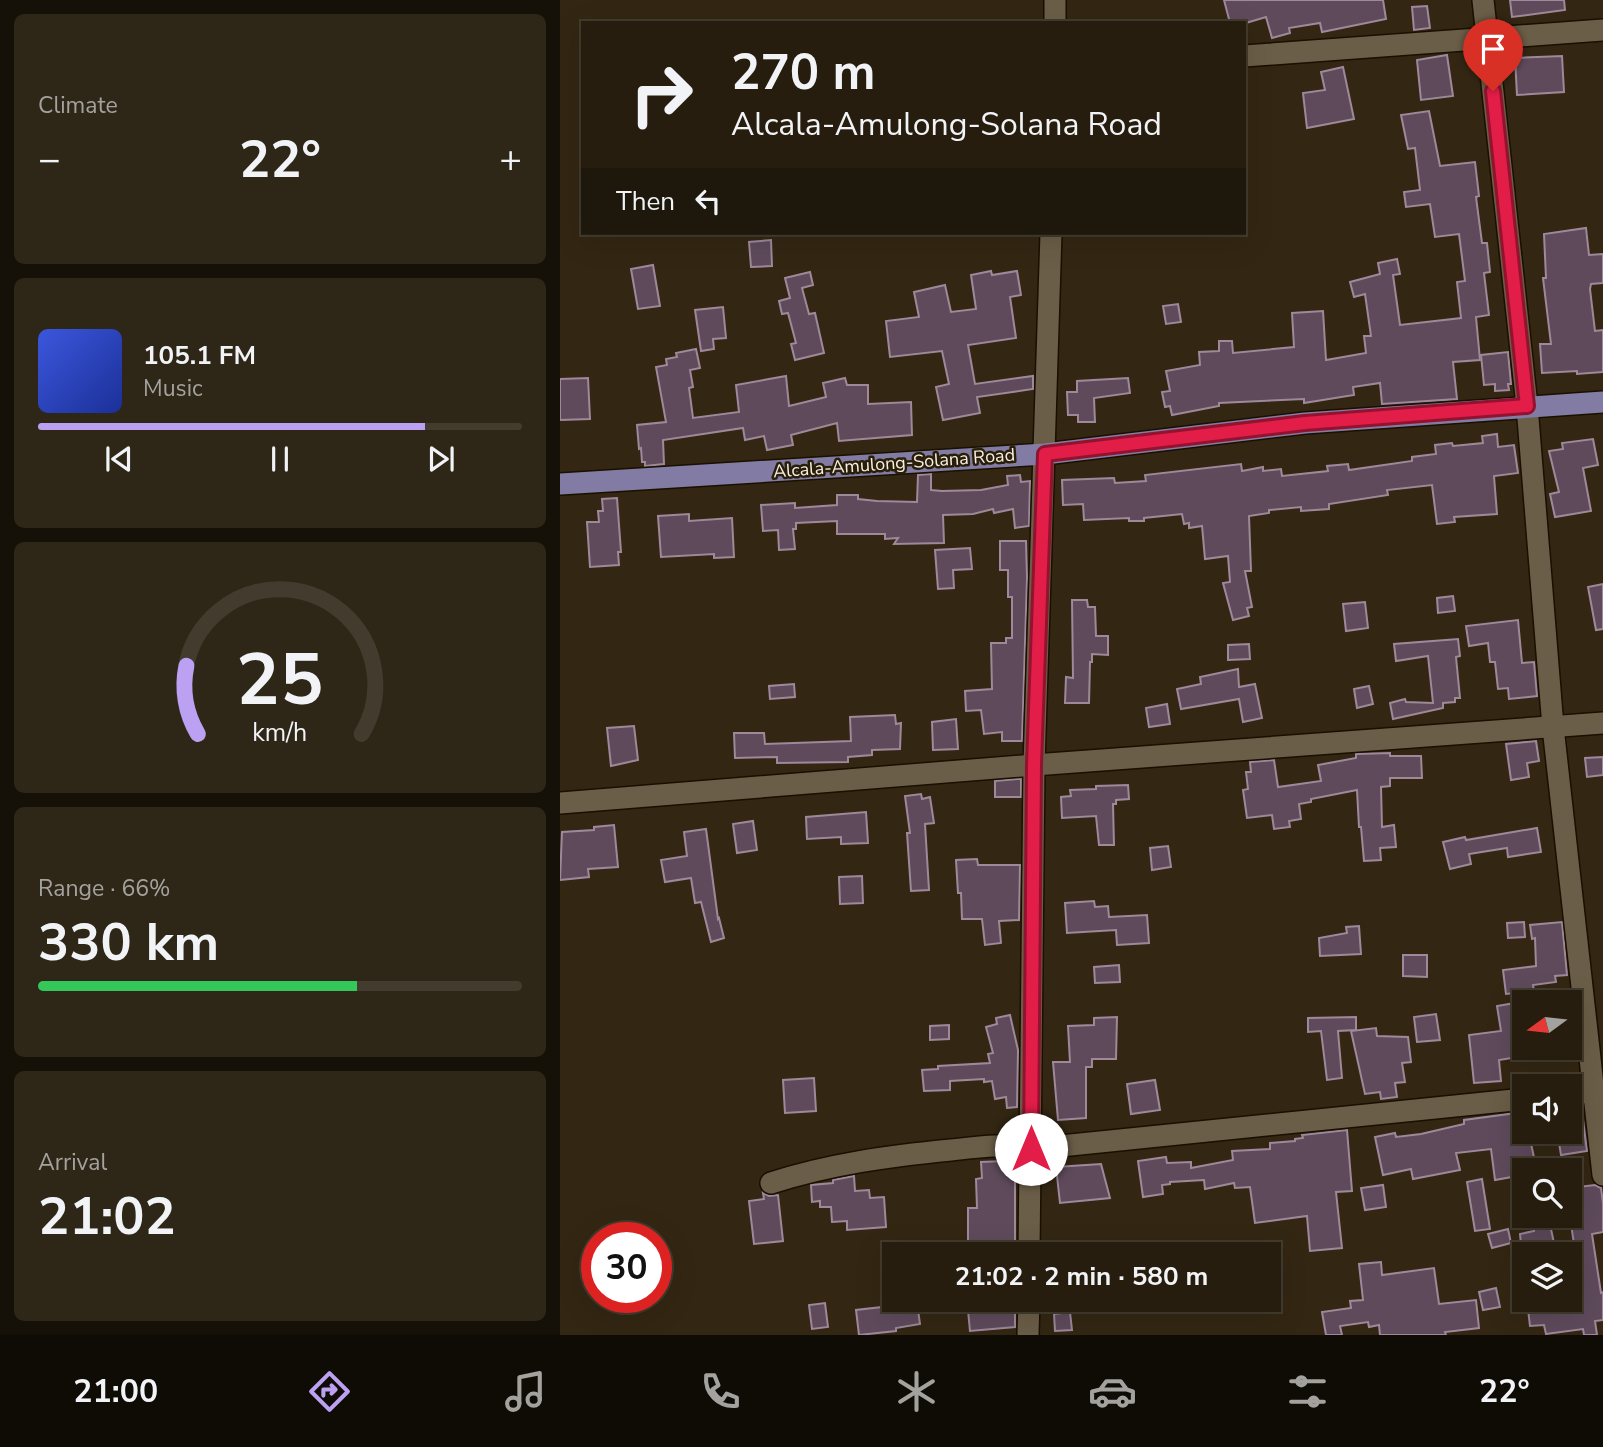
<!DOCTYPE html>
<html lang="en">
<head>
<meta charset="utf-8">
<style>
	:root { --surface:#261d0e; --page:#2e2617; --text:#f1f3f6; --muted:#a4a29e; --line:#423b2e; --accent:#bca0f2 }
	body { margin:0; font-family:"Nunito Sans",sans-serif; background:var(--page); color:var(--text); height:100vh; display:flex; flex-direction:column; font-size:26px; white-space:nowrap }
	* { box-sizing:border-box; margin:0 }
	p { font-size:23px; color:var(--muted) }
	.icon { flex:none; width:38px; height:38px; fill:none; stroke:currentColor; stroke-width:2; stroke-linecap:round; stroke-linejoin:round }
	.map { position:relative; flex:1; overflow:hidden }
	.sheet { display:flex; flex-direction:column; gap:14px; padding:14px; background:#151008; width:560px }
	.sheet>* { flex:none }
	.guide { position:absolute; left:21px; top:21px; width:665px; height:214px; border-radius:0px; box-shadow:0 7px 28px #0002,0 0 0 2px var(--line); background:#261d0e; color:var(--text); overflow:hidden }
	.needle { width:46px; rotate:255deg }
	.buttons { position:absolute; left:952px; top:990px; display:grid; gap:14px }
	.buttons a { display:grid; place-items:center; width:70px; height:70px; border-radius:0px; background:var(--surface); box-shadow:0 7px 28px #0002,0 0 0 2px var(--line); font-size:35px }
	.speed { position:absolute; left:21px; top:1222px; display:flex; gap:14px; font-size:35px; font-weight:700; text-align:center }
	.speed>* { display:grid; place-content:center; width:91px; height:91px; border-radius:50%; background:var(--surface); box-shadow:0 7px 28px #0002,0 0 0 2px var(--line); line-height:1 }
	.speed .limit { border:10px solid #d22; background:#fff; color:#111 }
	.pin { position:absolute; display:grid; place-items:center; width:60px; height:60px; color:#fff; margin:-72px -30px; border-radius:50% 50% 50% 0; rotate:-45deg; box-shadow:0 0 7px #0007 }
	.pin .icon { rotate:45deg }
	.me { position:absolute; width:77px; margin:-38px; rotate:0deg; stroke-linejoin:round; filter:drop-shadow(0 0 5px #0008) }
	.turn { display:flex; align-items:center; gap:24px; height:147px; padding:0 35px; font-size:32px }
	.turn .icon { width:91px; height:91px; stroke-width:2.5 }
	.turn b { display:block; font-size:49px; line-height:60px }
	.then { display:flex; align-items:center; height:66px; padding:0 35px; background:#0003; gap:14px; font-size:26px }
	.big { font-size:52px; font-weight:700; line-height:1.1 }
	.sheet .card { flex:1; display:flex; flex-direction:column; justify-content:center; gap:10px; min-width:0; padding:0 24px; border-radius:10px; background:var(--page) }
	.sheet .dial { align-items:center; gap:0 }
	.dial svg { height:182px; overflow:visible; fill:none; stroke:var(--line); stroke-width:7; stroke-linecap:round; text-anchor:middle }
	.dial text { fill:var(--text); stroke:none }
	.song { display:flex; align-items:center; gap:21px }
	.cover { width:84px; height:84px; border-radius:10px; background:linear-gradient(135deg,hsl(230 70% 55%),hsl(230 70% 35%)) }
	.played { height:7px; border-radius:4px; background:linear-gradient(90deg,var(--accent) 80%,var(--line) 80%) }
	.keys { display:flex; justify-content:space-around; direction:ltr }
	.heat { display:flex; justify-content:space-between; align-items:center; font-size:38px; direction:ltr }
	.charge { height:10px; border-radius:5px; background:linear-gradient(90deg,#34c759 66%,var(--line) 0) }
	.trip { position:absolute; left:322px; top:1242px; width:399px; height:70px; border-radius:0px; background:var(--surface); box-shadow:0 7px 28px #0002,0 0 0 2px var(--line); font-weight:700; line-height:70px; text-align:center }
	.dock { display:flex; height:112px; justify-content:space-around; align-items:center; background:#0f0c06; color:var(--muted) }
	.dock .icon { width:49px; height:49px }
	.dock .selected { color:var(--accent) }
	.dock b { font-size:32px; color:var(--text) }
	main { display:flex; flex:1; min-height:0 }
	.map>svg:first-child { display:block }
	.building { fill:#5e4a5b; stroke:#9e889a; stroke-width:2 }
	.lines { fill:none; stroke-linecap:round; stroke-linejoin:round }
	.minor-casing { stroke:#1a1000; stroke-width:24 }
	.major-casing { stroke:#1a1000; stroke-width:24 }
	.minor { stroke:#6b5e48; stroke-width:21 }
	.major { stroke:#827ca4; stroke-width:21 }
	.route-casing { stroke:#92132f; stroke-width:18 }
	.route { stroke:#e11d48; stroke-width:12 }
	.labels { text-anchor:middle; stroke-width:5; stroke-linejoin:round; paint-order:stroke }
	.street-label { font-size:18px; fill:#f5eee1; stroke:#291e09 }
</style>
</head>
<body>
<main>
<section class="sheet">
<div class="card"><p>Climate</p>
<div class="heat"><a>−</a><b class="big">22°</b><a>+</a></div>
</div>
<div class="card">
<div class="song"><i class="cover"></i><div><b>105.1 FM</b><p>Music</p></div></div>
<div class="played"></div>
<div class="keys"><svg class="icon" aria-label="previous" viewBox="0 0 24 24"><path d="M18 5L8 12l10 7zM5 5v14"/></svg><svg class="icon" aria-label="pause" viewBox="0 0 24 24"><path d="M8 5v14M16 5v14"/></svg><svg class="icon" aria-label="next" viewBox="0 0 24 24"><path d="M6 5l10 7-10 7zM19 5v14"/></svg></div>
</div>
<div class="card dial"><svg viewBox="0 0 100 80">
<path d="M14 69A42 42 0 1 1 86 69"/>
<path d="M14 69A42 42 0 0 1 9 39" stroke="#bca0f2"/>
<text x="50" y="56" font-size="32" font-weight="700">25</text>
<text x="50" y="72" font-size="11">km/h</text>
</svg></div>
<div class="card"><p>Range · 66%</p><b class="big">330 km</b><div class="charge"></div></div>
<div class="card"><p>Arrival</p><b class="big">21:02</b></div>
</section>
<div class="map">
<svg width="1043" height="1335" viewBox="0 0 1043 1335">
	<rect width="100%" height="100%" fill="#332713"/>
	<g class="building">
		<path d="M664,0H823L826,19L762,32L760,23L729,28L730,33L712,38L706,17L686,23H670Z"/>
		<path d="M950,0H1004L1005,10L952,17Z"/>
		<path d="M867,6L870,28L854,30L852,7Z"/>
		<path d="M887,55L893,96L861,100L857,60Z"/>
		<path d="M1002,56L1004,92L957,95L955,58Z"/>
		<path d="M783,67L794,119L747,128L743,93L765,90L761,72Z"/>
		<path d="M869,111L880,166L915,162L919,196L916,197L922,243H927L930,272L924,273L929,315L916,317L920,360L893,362L897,399L822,404L820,383L793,387L794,395L744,403V399L659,403V406L612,415L610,406L605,407L602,392L610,391L606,371L640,365L639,352L659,351V341H672L673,353L734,347L732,313L763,311L766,360L806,353L804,336H811L805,294L794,297L790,282L820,274L818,263L837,259L840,274L833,275L840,325L901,318L897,282L905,281L899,234L875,237L870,204L846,207L844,192L860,190L855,148L848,149L841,115Z"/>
		<path d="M1026,228L1029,255L1043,254V283L1031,284L1030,289L1035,331L1043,330V372L1017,374V371L982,373L980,344H991L983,278H986L984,234Z"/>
		<path d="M211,240L212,266L191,267L189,242Z"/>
		<path d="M93,265L100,306L78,309L71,269Z"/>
		<path d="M431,271L432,275L457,271L461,295L450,297L456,338L408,345L415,384L473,376V389L417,397L420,413L383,420L376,387L389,384L382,351L330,357L326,321L359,317L354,292L385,285L391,312L416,309L411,275Z"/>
		<path d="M250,272L253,285L242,288L249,314L255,313L264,353L235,360L231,344L236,343L228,313L222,314L219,301L230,298L225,278Z"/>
		<path d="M618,304L621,322L606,324L603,306Z"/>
		<path d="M163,307L166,338L153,339L154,349L141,351L135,310Z"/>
		<path d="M136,349L140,368L130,370L133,387L129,388L133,418L179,412L176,385L226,376L229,406L266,397L263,383L285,378L287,385H308V404L351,402L352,435L279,441L277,423L231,435L233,445L207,450L204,436L185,440L183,428L103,440L104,464L85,466V462H82L81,448L79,449L77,425L106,422L96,367L107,365L106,359L117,357L116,353Z"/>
		<path d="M948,352L951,384H948L949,390L935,391V384L924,385L921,355Z"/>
		<path d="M28,378L30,419L0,420V379Z"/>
		<path d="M568,378L570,393L534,398L535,422H518V415H508L507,392H517V381Z"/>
		<path d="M937,434L938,447L954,445L958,473L934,476L937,514L894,517L895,522L877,524L872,485L827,490L828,495L769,504V509L741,511V507L709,510V513L689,516L691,571H685L692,607L687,608L689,616L673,620L663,583L670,582L668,556L645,559L642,526L629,528V523L624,524L622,514L584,518V521H569V518L524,520L523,504L503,505L502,480L554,478L555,483L586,481L585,475L681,464L682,471L703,467V471L721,469L722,476L768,471L767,466L788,464L789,470L852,461V457L876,454L875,445L892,443L893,446L923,443L922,436Z"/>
		<path d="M1033,439L1038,465L1023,468L1031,511L995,517L990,494L999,492L989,451L1003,449L1002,443Z"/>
		<path d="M371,474V490L382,491L421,490L448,485L447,476L460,475L461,482L470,481L469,526L455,528L453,509L434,513L433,509L413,514L383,515L384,543L334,544L338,538L325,539V534H277V521L236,523V529H233L235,549L219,550L218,530L203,531L201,505L235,503V508L277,505V495H298V499L317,501L357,502L358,475Z"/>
		<path d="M57,498L61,552H58L59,565L30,567L27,522H39L38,511H43L42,499Z"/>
		<path d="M129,514V521L172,518L174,557L154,558V554L101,557L98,516Z"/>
		<path d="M440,541H466L467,578L462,741H442V732L424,734L421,710L406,711L405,691L432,689L431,643H446V638H452V597H448V570H440Z"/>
		<path d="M410,548L412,569L393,570L394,588L378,589L375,550Z"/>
		<path d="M1043,584V629L1036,630L1028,587Z"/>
		<path d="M893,596L895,611L878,613L877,598Z"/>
		<path d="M512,600H527L528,607H535L536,636H548V655L532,654V662H530L529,703H505L506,677L513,678Z"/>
		<path d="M805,602L808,628L786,631L783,604Z"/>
		<path d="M958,620L962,663L974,662L977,696L949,699L948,688L938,689L935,662H930L928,643L909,646L906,626Z"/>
		<path d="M898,639L900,656L896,657L900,698H895V702L883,703V708L833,719L830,703L845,699L846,702L873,703L868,656L836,661L834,644Z"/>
		<path d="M689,644L690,659L668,660V645Z"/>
		<path d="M678,669L679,687L695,684L702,718L683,722L679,699L621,709L617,689L641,684L640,677Z"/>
		<path d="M234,684L235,697L210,699L209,686Z"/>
		<path d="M809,686L813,704L797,708L794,689Z"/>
		<path d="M607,704L610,724L589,727L586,708Z"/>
		<path d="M335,715L336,724L341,723L340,749L312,750V755L288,757V762L217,763V757L175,758L174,733H204L205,744L291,741L290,717Z"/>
		<path d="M396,719L398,749L373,750L372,722Z"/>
		<path d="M74,726L78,760L51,766L47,728Z"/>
		<path d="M976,741L979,761L967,763L969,777L951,780L946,744Z"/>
		<path d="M830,753V756H861L862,778H830V786L821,787L822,827L834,825L836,847L820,848L821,860L804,861L801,827H799L797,790L751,799V802L739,804L741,819L729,821L730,827L714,829L712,815L687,818L683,790L688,789L686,772H691L690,762L714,760L718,787L761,781L758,765L796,758V754Z"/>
		<path d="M1043,757V775L1027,777L1025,758Z"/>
		<path d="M457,779H461V797H435V781Z"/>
		<path d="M568,785L569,799L556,800V804H553L554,845H539L536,816L502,818L501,797L511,796L510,790L536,789V786Z"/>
		<path d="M361,794L362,799L370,797L374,823L365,824L369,890L351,891L347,833H350L345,796Z"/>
		<path d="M306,812L308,843L281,844V837L247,839L246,817Z"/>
		<path d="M193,821L197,850L177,853L173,824Z"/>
		<path d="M54,825L58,867L28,869L29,877L0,880L2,832L34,830V827Z"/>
		<path d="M977,828L981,852L948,857L947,848L909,854L911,864L890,869L883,842L905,837L906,840Z"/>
		<path d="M146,829L158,919L159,918L164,938L151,942L141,902L135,903L131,878L105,882L101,860L127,856L124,832Z"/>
		<path d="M608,846L611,867L592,870L590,848Z"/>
		<path d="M417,859L418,865H460L459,920L439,921L441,943L425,945L422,919H402L401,893H398L396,860Z"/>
		<path d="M302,876L303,903L280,904L279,877Z"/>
		<path d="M534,901L535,907L548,906L549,917L587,915L589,943L557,945L556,930L507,933L505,903Z"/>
		<path d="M964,922L965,937L948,938L947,923Z"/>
		<path d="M1002,922L1007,975L995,976L996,982L973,985L974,991L946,994L943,970L976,966L975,938L972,939L970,925Z"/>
		<path d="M799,926L801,954L760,956L759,938L787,933L786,927Z"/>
		<path d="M843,955H867V977L843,976Z"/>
		<path d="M559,965L560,982L535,983L534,967Z"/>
		<path d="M955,1003L958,1029L964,1028V1056L939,1060L941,1081L914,1083L909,1035L941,1031L937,1006Z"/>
		<path d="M876,1014L880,1040L857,1042L854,1017Z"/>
		<path d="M450,1015L458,1050L457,1107L447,1108L446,1097L435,1099L432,1081L424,1082V1079L390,1081V1090L364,1091L362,1070L378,1069V1066L430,1063L428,1054L433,1053L426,1027L437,1024L436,1018Z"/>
		<path d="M557,1017L556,1059H532V1067H526V1118L498,1120L493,1062H510L508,1026L534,1025V1018Z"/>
		<path d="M796,1017V1030L778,1031L782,1078L767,1080L761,1031L748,1032V1018Z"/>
		<path d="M389,1025V1039L370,1040V1026Z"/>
		<path d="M816,1028L817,1036L848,1037L851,1062L842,1063L845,1082L835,1083L837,1097L821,1099L820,1092L805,1094L791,1031Z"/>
		<path d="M254,1078L256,1111L225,1113L223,1080Z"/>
		<path d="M595,1080L600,1110L571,1114L567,1084Z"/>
		<path d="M964,1112V1132H967V1139H970L977,1171H964V1180L953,1183L952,1177L935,1180L931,1149L896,1153L900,1170L853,1179L851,1169L823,1175L815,1137L835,1133L836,1137L861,1134L904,1124V1120Z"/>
		<path d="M1023,1120L1027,1151L1001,1155L998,1137L1010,1136V1122Z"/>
		<path d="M787,1130L792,1191L776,1192L782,1248L750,1251L747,1216L695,1223L690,1187L675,1188L674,1183L645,1189L644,1180L610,1182V1184L602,1185L603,1194L583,1197L578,1161L606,1157L607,1163L631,1162V1168L673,1160L672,1151L710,1149V1143L735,1141V1139L743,1138L742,1135Z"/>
		<path d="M444,1161V1168H455V1255H408V1208H417L416,1179L422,1178L421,1162Z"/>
		<path d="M541,1164L550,1198L500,1203L496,1167Z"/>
		<path d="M294,1176L295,1191L309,1190L310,1198L324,1197L326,1227L287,1230V1221L272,1222L271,1207H260V1201L252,1202L251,1185L273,1183V1180Z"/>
		<path d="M922,1179L930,1229L915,1231L907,1182Z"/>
		<path d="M823,1185L826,1207L805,1210L801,1188Z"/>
		<path d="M1035,1185L1041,1188L1043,1203V1232L1032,1234L1041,1293L1043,1292V1320L1035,1321L1037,1335H1024L1023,1329L986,1334L984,1325L970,1326L968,1309L1010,1304V1252L1015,1251L1010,1217V1188Z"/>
		<path d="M203,1193L209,1196L218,1195L223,1241L194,1244L189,1201L204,1199Z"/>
		<path d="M989,1220L996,1252L982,1255H962L960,1234L974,1231L973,1223Z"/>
		<path d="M948,1229L951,1243L932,1248L928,1234Z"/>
		<path d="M821,1262L822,1275L874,1268L879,1304L916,1300L919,1328L885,1332L886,1335H820L819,1325L809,1327L808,1322L780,1326L782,1335H766L762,1312L791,1308L790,1301L803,1300L799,1264Z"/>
		<path d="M936,1288L940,1307L923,1310L919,1292Z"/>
		<path d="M407,1300H455V1327L410,1331Z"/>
		<path d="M265,1303L268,1327L252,1329L249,1305Z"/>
		<path d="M357,1303L360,1324L336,1328V1331L299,1335L296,1310Z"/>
		<path d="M510,1312L512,1330L495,1331L494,1314Z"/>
	</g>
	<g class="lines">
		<defs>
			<g id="minor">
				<path d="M495,0V23"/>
				<path d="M923,0L967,406L993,727L1043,1175"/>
				<path d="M684,56L1043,30"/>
				<path d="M0,803L474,765L1043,723"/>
				<path d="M1010,1094L1043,1091"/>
				<path d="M211,1183C270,1164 329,1156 391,1150C418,1147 444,1143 471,1149L964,1099"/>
				<path d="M469,1255L474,765L491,233"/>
				<path d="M468,1335L469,1300"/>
			</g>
			<path id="major" d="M0,484L485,454L745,423L1043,402"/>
		</defs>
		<use href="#minor" class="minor-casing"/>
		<use href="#major" class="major-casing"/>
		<use href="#minor" class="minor"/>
		<use href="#major" class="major"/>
	</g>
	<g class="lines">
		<defs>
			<path id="route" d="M471,1149L474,765L485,454L745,423L967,406L933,91"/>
		</defs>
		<use href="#route" class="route-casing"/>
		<use href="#route" class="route"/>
	</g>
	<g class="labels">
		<g class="street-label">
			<text transform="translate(334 463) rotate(-4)" y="6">Alcala-Amulong-Solana Road</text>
		</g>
	</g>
</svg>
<div class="buttons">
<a><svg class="needle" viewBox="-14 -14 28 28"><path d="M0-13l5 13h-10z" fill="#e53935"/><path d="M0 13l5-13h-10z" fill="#a4a29e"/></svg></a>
<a><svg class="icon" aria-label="sound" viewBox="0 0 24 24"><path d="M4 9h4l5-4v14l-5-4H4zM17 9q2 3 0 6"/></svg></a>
<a><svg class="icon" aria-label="search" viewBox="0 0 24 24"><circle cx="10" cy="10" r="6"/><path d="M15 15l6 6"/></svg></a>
<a><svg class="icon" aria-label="layers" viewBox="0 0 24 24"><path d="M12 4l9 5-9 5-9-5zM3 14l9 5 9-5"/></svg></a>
</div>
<div class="speed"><div class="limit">30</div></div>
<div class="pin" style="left:933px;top:91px;background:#d93025"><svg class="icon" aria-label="arrive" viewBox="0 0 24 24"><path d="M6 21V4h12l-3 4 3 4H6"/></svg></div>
<svg class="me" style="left:471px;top:1149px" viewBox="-20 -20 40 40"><circle r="19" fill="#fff"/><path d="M0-13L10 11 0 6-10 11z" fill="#e11d48"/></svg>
<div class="trip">21:02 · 2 min · 580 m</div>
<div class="guide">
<div class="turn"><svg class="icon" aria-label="right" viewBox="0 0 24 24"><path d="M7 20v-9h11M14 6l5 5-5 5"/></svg><div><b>270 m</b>Alcala-Amulong-Solana Road</div></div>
<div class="then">Then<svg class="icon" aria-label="left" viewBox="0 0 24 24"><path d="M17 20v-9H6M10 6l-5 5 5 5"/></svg></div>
</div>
</div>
</main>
<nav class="dock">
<b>21:00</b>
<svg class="icon selected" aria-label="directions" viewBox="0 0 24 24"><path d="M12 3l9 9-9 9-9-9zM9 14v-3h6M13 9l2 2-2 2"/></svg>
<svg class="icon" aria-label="music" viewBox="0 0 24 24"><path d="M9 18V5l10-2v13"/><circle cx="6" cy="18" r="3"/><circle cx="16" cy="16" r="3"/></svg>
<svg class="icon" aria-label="phone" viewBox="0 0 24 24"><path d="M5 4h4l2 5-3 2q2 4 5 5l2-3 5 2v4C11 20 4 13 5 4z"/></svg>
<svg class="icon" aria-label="climate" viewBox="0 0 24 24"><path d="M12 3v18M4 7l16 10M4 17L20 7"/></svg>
<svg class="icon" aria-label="car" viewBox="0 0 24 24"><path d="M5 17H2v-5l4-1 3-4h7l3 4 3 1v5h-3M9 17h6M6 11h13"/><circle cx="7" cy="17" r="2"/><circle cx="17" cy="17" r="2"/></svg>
<svg class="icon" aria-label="filters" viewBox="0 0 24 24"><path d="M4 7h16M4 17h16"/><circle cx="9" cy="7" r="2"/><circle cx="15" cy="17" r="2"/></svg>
<b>22°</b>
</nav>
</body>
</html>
